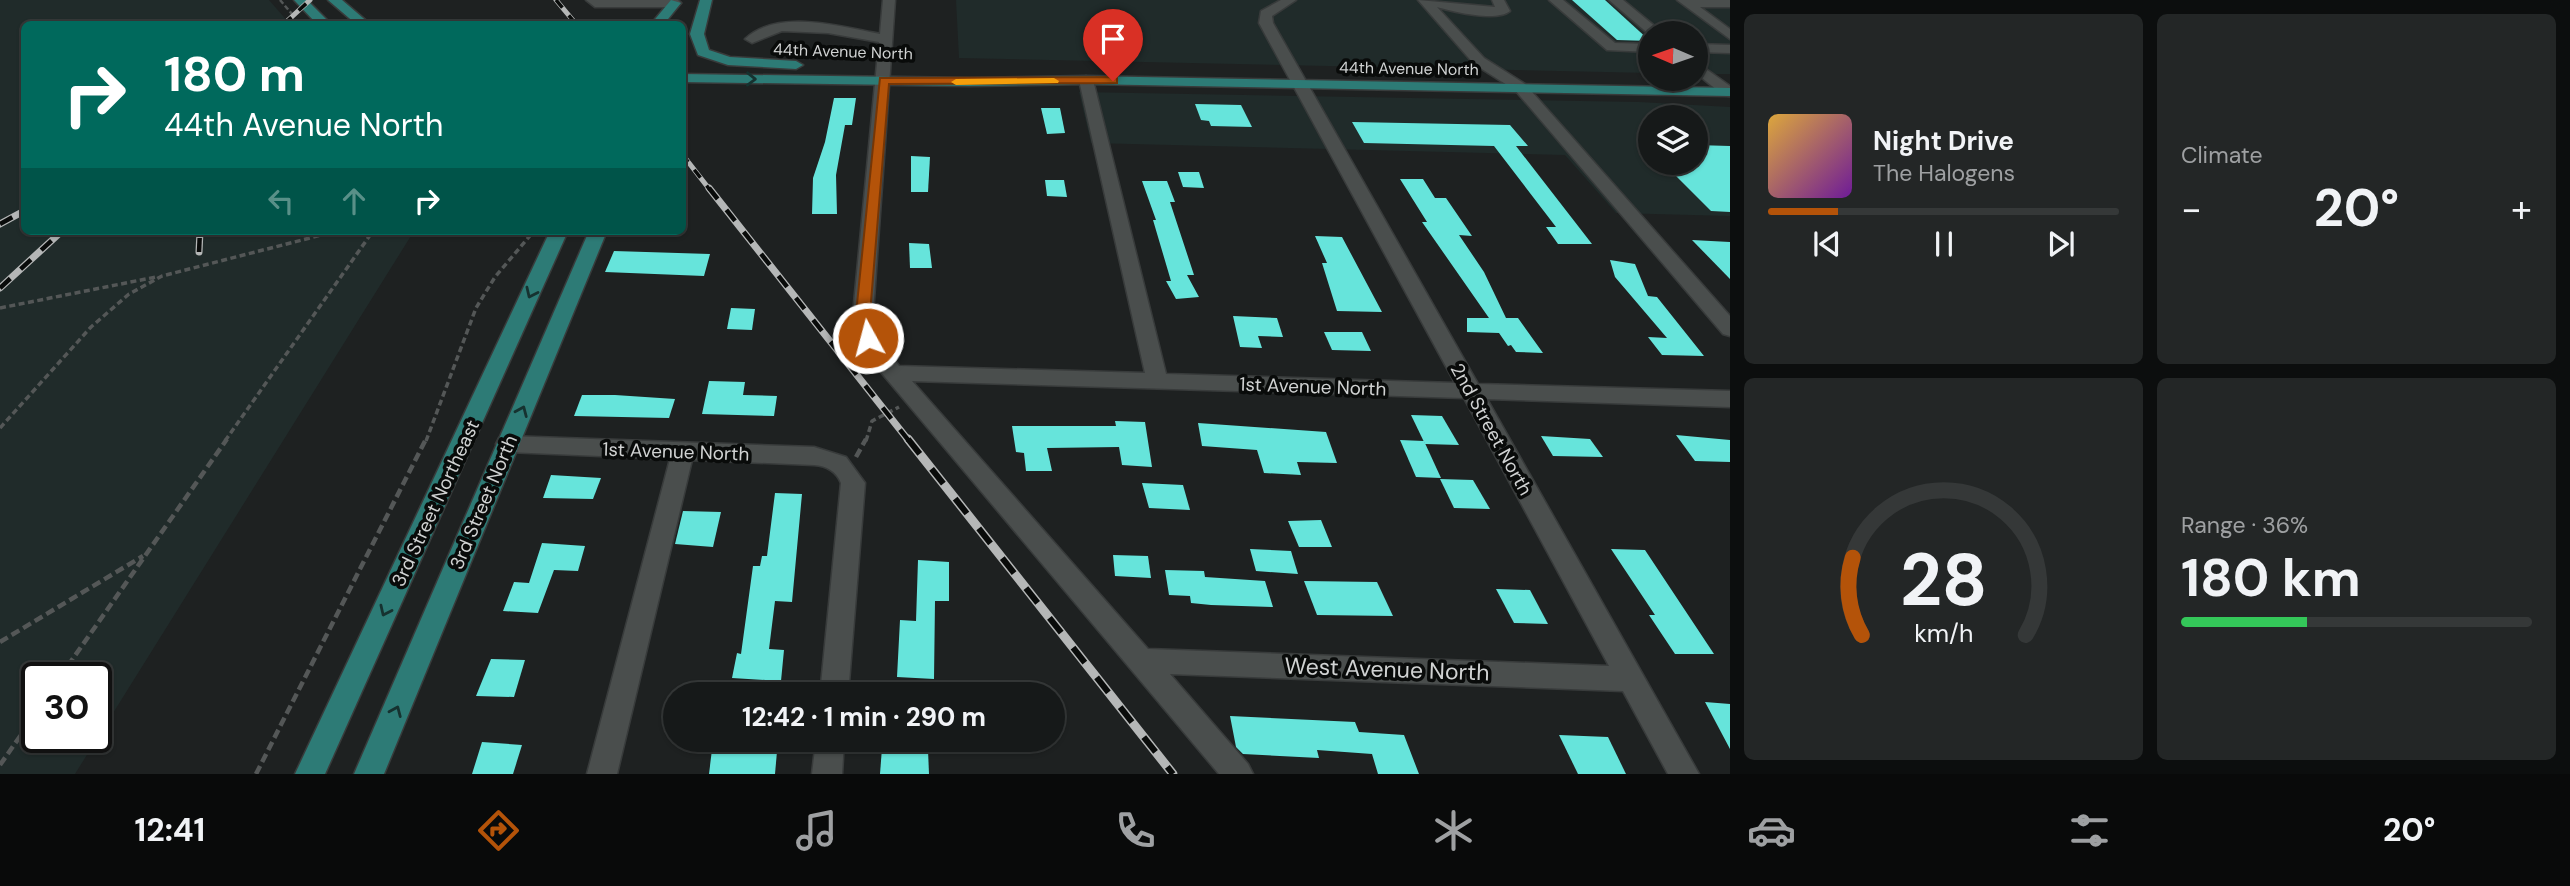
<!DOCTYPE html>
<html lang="en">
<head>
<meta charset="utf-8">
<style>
	:root { --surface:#161919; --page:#232626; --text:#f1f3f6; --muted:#9ea0a2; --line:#353838; --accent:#b45309 }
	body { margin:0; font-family:"DM Sans",sans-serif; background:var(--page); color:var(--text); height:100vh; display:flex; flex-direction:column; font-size:26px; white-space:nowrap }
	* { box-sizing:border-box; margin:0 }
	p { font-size:23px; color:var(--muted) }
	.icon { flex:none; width:38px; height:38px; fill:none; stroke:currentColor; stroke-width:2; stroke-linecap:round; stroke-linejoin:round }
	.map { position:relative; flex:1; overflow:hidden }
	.drawer { display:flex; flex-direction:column; gap:14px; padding:14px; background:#0c0e0e; width:840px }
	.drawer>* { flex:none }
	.guide { position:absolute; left:21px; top:21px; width:665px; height:214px; border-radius:10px; box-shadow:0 2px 5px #0004,0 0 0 2px var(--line); background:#00695c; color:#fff; overflow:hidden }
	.needle { width:46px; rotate:272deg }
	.fabs { position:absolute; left:1638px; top:21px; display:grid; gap:14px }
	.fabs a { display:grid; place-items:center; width:70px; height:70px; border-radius:50%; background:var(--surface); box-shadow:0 2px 5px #0004,0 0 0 2px var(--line); font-size:35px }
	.speed { position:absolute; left:21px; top:662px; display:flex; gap:14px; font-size:35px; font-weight:700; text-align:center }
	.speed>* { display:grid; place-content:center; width:91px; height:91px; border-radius:50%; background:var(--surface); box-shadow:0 2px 5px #0004,0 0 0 2px var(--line); line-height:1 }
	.speed .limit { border:4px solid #111; border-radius:10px; background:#fff; color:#111 }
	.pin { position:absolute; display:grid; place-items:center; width:60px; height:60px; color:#fff; margin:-72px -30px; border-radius:50% 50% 50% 0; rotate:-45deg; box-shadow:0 0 7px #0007 }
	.pin .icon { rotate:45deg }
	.me { position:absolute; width:77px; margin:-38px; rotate:353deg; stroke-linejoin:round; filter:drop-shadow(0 0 5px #0008) }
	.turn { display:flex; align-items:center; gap:24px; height:147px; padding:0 28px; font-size:32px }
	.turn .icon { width:91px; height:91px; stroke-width:2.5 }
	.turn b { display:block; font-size:49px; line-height:60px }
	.lanes { display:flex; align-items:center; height:66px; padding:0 28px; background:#0003; justify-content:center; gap:35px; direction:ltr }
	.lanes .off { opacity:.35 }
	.big { font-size:52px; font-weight:700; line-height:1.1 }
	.drawer .tile { flex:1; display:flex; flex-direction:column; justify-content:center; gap:10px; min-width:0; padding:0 24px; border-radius:10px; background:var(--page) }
	.drawer .dial { align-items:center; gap:0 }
	.dial svg { height:182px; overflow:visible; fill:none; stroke:var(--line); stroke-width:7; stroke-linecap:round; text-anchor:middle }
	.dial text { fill:var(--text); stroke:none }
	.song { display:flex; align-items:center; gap:21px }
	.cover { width:84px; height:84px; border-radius:10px; background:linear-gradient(135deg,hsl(40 70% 55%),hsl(280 70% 35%)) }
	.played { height:7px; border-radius:4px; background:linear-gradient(90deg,var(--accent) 20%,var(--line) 20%) }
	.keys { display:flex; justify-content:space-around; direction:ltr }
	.heat { display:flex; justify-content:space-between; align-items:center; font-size:38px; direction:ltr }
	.charge { height:10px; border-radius:5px; background:linear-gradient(90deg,#34c759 36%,var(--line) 0) }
	.drawer .tiles { flex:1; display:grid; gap:14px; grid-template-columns:repeat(2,1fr) }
	.trip { position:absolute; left:663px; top:682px; width:402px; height:70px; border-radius:35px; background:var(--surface); box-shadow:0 2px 5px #0004,0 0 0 2px var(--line); font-weight:700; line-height:70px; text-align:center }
	.menu { display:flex; height:112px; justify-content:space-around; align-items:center; background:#090a0a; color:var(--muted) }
	.menu .icon { width:49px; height:49px }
	.menu .active { color:var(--accent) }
	.menu b { font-size:32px; color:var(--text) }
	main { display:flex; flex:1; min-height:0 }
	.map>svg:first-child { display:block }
	.built { fill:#202b2a; fill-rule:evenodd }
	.building { fill:#66e4db }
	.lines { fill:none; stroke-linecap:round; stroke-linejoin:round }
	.minor-casing { stroke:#383b3b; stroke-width:3 }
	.major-casing { stroke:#383b3b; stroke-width:3 }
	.path-far2 { stroke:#545757; stroke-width:2.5; stroke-dasharray:5 2.5; stroke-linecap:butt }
	.path-far1 { stroke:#545757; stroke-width:3.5; stroke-dasharray:6 3.5; stroke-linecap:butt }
	.path { stroke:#545757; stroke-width:4.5; stroke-dasharray:9 4.5; stroke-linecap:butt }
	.minor { fill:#4a4e4d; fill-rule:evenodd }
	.major { fill:#2d7b76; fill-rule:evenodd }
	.rail-far2-casing { stroke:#b5b7b7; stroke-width:5 }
	.rail-far1-casing { stroke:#b5b7b7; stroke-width:7 }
	.rail-casing { stroke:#b5b7b7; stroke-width:9 }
	.rail-far2 { stroke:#090b0a; stroke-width:3.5; stroke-dasharray:10; stroke-linecap:butt }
	.rail-far1 { stroke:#090b0a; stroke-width:4.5; stroke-dasharray:14; stroke-linecap:butt }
	.rail { stroke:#090b0a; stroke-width:6; stroke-dasharray:19; stroke-linecap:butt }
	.oneway { stroke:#163230 }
	.route { fill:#b45309; stroke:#753606; stroke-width:2 }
	.slow { fill:#f59e0b }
	.labels { text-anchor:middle; stroke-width:7; stroke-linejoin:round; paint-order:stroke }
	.far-street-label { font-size:16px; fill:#d0d2d2; stroke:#090b0a }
	.street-label { font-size:19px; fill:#d0d2d2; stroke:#090b0a }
	.near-street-label { font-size:23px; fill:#d0d2d2; stroke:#090b0a }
</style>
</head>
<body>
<main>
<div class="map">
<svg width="1730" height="774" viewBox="0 0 1730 774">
	<rect width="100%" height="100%" fill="#1e2121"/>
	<g class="built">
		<path d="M0,0H269L290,24H24V231H414L75,774H0ZM37,677H96V737H37Z"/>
		<path d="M956,0H1730V74H1696V33H1650V73L959,58Z"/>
		<path d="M1079,92L1639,102L1730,107V216L1616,213L1565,155L1091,143ZM1650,117H1696V163H1650Z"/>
	</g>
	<g class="building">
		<path d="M1572,0H1605L1650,41L1617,40Z"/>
		<path d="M834,98H856L852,125H845L836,175L837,214H812L813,178L825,142Z"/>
		<path d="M1195,104L1241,105L1252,127L1211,126L1209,121L1201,120Z"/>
		<path d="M1041,108H1060L1065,133L1047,134Z"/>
		<path d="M1352,122L1510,125L1528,146H1516L1592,244H1558L1546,227H1556L1494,146L1364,143Z"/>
		<path d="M1696,145L1730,146V212L1711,211L1663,163H1696Z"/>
		<path d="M911,156L930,157L928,192H911Z"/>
		<path d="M1178,172H1199L1204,188L1183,187Z"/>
		<path d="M1400,179H1423L1435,198H1446L1472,236L1459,235L1484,272L1506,318H1518L1543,353L1516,352L1511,345L1508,346L1499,333L1467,332V318H1489L1422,222H1427Z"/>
		<path d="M1045,180H1064L1067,197L1047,196Z"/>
		<path d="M1142,181H1167L1175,202H1170L1194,275H1187L1199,297L1176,299L1166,281H1171L1153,220H1156Z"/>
		<path d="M1315,236L1342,237L1382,312L1337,311L1322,263H1327Z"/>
		<path d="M1692,240L1730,242V279Z"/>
		<path d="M909,243L929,244L932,268H910Z"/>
		<path d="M614,251L710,254L704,276L605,272Z"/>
		<path d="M1610,260L1635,264L1648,296L1657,297L1704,356L1662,355L1648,337L1667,338L1615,277Z"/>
		<path d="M731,308L755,309L752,330L727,329Z"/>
		<path d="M1233,316L1277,318L1283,337L1258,336L1262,348L1240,347Z"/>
		<path d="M1324,332H1362L1371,351L1332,350Z"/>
		<path d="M709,381L745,382L743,395L777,396L774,416L702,414Z"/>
		<path d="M582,395H615L675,399L669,418L574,416Z"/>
		<path d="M1411,415L1442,416L1459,445L1425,444Z"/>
		<path d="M1115,421L1145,422L1152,467L1122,465L1119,447L1047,448L1052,471H1026L1024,453L1016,452L1012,426H1116Z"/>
		<path d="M1198,423L1326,432L1337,463L1297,462L1301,475L1264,473L1257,450L1202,446Z"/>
		<path d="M1676,435L1730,440V462L1695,461Z"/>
		<path d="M1541,436L1590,439L1603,457L1553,456Z"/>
		<path d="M1400,440L1424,441L1441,478L1416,477Z"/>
		<path d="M551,475L601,478L593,499L543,498Z"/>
		<path d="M1440,479L1473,480L1490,509L1454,508Z"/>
		<path d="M1142,483L1183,485L1190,510L1149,508Z"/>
		<path d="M775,493L802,494L792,602L775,601L769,649L784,650L781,681L732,678L737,653L741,654L753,566H760L762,556H767Z"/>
		<path d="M683,511L721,512L713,547L675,544Z"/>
		<path d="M1321,520L1332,547H1299L1288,521Z"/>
		<path d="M542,543L585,546L578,571L554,570L538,613L503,611L514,582L529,583Z"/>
		<path d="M1250,549L1291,551L1298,574L1256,571Z"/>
		<path d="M1611,549L1645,550L1714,654H1675L1649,615H1655Z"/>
		<path d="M1113,555L1148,556L1151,578L1115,576Z"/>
		<path d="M918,560L949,562V601H935L934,679L897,677L900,620L916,621Z"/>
		<path d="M1165,570L1204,571L1205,577L1265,581L1273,607L1211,605L1191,603L1190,596L1169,595Z"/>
		<path d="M1304,581L1377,582L1393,616L1317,615Z"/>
		<path d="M1496,589L1530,590L1548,624L1514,623Z"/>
		<path d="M491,659L525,660L514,697L476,696Z"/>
		<path d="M1705,702L1730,704V749Z"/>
		<path d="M1230,716L1355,722L1359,732L1404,735L1419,774H1378L1372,754L1317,750L1319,758L1243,754L1236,747Z"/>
		<path d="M1559,735L1608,737L1626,774H1578Z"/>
		<path d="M743,740H778L775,774H709L713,741Z"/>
		<path d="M482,742L522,745L513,774H472Z"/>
		<path d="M882,748L928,750L929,774H880Z"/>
	</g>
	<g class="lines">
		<defs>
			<g id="minor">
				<path d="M586,0H678L681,3L675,7H595Z"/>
				<path d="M883,0H895L873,314L878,338L899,366L1145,373L1079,80L1086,76L1093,80L1166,374L1455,383L1259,23L1261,11L1281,0H1296L1272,16L1273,23L1478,384L1730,391V407L1487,399L1699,774H1668L1623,691L1170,674L1248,764L1253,774H1219L869,358L858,338L853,314L879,42L828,33L782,31L752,43L745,39C778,8 841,27 880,34ZM912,381L1464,398L1609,666L1148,649Z"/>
				<path d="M1418,0L1495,7L1492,0H1504L1510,11C1497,22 1454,12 1437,7L1484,58L1525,84L1730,316V336L1723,334L1515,90L1474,64Z"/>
				<path d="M1549,0H1563L1615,43L1650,44V52L1607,50Z"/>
				<path d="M1609,0H1623L1663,33L1650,35Z"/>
				<path d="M1677,0H1730V7H1700L1730,29V39Z"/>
				<path d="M1696,44L1730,45V53L1696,52Z"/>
				<path d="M1696,62L1730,86V96L1723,95L1696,73Z"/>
				<path d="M507,436L814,447L846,457L865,483L848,695H820L841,483C836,471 827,466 814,465L692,460L617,774H587L670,459L507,452L499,450L496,444L499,438Z"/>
				<path d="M816,740H844L842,774H812Z"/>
			</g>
			<g id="major">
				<path d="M294,0H307L331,24H317Z"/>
				<path d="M328,0H342L370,24H356Z"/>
				<path d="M671,0L681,3L664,24H651Z"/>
				<path d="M700,0H712L704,34L709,50L730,57L796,61L803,65L796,69L728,65L698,55L690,34Z"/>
				<path d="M682,74L969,78L1086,76L1730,88V96L1086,84L969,86L682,82Z"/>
				<path d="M550,231H568L325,774H295Z"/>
				<path d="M589,231H607L384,774H354Z"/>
			</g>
		</defs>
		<use href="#minor" class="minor-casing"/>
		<use href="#major" class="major-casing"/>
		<path class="path-far2" d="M280,0L292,14"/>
		<g class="path-far1">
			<path d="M0,308L156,277"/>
			<path d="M0,428L91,327L129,294L162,276L337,231"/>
			<path d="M225,441L373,231"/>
			<path d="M426,441L476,308L495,277L534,231"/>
			<path d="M866,441L872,421L899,407"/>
		</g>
		<g class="path">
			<path d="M856,457L866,439"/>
			<path d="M0,642L143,556"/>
			<path d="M60,677L227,439"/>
			<path d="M0,765L37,712"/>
			<path d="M256,774L426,439"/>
		</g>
		<use href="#minor" class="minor"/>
		<use href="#major" class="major"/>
		<defs>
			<g id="rail-far2">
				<path d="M556,0L576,24"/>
				<path d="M284,24L310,0"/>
				<path d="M682,154L710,190"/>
			</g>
			<g id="rail-far1">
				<path d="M709,188L909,441"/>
				<path d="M0,224L24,211"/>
				<path d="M199,252L200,231"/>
				<path d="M0,288L62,231"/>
			</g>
			<path id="rail" d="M908,439L1173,774"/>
		</defs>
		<use href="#rail-far2" class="rail-far2-casing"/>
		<use href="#rail-far1" class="rail-far1-casing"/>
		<use href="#rail" class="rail-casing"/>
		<use href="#rail-far2" class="rail-far2"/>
		<use href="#rail-far1" class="rail-far1"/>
		<use href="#rail" class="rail"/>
	</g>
	<defs><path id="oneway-chevron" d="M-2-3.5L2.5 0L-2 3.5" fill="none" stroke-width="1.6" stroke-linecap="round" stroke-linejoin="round" transform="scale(1.75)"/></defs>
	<g class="oneway">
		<use href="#oneway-chevron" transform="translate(751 79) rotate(1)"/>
		<use href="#oneway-chevron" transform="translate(531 293) rotate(115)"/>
		<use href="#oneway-chevron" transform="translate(522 411) rotate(-67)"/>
		<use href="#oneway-chevron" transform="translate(385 611) rotate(115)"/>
		<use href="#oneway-chevron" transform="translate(396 711) rotate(-67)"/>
	</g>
	<path class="route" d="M1113,77L1117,78V83L889,84L870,314L876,338L874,342H863L856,314L880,78Z"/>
	<path class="slow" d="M1054,78L1059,81L1058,83L956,85L951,82L956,79Z"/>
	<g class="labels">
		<g class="far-street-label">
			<text transform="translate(843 51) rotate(2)" y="6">44th Avenue North</text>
			<text transform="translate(1409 68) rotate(1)" y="6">44th Avenue North</text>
		</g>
		<g class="street-label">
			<text transform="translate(1313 386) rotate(2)" y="7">1st Avenue North</text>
			<text transform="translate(1492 429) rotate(61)" y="7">2nd Street North</text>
			<text transform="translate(676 451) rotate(2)" y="7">1st Avenue North</text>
			<text transform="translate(483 502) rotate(-67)" y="7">3rd Street North</text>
			<text transform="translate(435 503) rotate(-65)" y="7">3rd Street Northeast</text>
		</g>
		<g class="near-street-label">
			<text transform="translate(1387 669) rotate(2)" y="8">West Avenue North</text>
		</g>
	</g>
</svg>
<div class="fabs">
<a><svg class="needle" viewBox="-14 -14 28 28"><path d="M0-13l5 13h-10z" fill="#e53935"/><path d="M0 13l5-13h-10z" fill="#9ea0a2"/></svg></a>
<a><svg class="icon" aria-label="layers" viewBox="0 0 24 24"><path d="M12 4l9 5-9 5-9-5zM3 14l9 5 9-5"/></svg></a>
</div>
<div class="speed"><div class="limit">30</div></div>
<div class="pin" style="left:1113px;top:81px;background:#d93025"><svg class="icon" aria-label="arrive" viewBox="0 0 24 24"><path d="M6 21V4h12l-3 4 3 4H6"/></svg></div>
<svg class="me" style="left:868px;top:338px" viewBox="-20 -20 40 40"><circle r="17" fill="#b45309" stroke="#fff" stroke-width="3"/><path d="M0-11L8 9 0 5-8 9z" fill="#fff"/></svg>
<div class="trip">12:42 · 1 min · 290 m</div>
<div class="guide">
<div class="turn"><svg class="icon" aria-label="right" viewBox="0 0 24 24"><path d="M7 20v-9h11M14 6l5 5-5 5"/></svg><div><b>180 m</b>44th Avenue North</div></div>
<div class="lanes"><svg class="icon off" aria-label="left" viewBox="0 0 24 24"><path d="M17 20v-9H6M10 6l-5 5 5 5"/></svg><svg class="icon off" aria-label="ahead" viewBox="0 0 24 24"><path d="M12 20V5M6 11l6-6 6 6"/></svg><svg class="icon" aria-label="right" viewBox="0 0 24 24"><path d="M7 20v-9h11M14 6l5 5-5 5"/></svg></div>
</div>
</div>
<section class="drawer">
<div class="tiles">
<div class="tile">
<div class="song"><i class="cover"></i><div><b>Night Drive</b><p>The Halogens</p></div></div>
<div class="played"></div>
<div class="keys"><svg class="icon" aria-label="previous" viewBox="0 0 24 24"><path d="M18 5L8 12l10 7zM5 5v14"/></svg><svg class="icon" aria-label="pause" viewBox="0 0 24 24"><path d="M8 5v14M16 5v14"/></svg><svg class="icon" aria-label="next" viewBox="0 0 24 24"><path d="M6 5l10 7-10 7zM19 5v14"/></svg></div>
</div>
<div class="tile"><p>Climate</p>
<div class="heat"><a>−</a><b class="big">20°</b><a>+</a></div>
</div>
<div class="tile dial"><svg viewBox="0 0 100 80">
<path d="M14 69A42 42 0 1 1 86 69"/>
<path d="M14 69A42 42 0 0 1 10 35" stroke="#b45309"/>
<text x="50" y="56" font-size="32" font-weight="700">28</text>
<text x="50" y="72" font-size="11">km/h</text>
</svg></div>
<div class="tile"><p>Range · 36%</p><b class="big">180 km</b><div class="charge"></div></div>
</div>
</section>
</main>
<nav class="menu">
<b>12:41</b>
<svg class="icon active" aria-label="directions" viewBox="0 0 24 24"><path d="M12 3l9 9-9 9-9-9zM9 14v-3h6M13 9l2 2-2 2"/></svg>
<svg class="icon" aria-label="music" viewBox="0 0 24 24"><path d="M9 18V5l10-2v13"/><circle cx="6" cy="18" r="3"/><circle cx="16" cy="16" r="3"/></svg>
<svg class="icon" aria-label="phone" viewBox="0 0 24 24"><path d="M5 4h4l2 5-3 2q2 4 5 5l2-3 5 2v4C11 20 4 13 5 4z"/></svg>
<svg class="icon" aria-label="climate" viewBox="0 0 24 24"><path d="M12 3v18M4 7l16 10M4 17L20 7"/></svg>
<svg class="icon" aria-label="car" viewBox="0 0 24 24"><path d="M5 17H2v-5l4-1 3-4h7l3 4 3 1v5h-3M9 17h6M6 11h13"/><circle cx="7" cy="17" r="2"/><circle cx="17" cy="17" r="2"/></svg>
<svg class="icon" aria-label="filters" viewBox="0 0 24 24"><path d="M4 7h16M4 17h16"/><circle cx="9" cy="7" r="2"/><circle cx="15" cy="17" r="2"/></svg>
<b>20°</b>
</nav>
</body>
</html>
